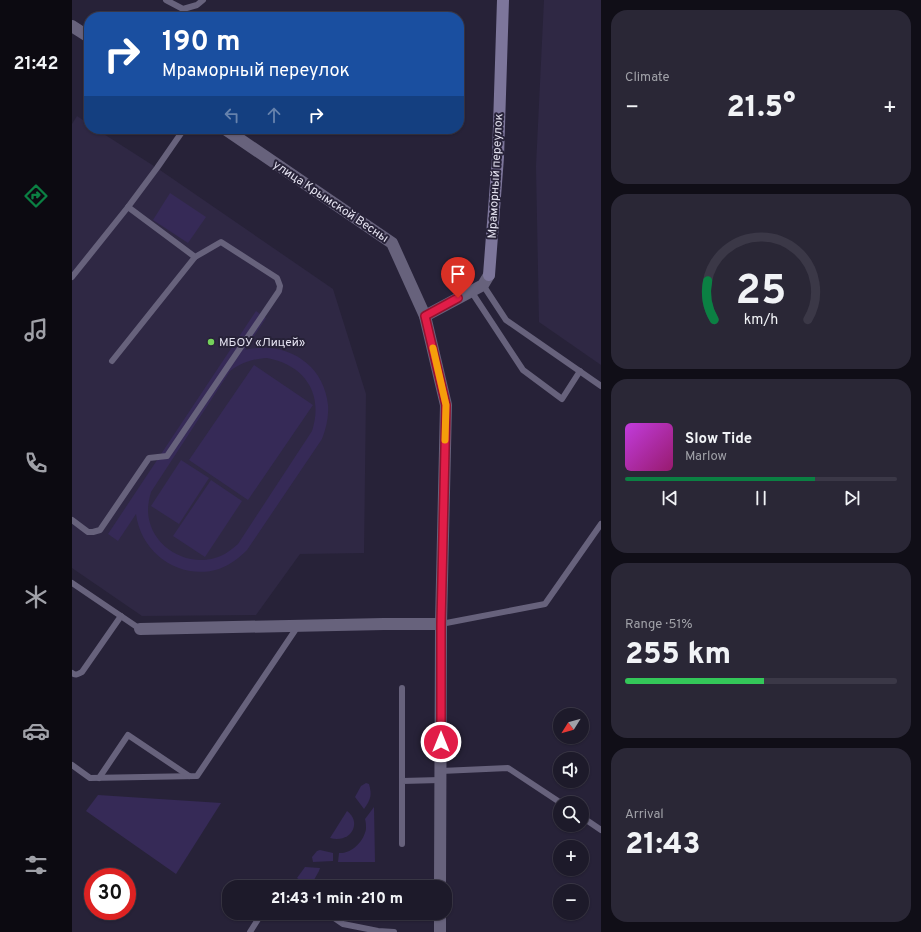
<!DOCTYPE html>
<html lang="en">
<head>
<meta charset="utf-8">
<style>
	:root { --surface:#1d1a2a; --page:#2a2736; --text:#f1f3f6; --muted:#a0a1a8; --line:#3b3847; --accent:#0b8043 }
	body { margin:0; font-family:Overpass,sans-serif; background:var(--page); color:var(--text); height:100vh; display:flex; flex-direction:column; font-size:15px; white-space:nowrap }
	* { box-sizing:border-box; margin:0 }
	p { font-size:13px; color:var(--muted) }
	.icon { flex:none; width:22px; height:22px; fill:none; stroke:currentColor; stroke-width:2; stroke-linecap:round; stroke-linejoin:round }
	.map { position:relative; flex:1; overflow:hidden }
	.drawer { display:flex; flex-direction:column; gap:10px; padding:10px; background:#100e17; width:320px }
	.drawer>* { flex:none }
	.banner { position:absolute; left:12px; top:12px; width:380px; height:122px; border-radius:16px; box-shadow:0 1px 3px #0004,0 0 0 1px var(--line); background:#1a4fa0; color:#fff; overflow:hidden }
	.needle { width:26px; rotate:233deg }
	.buttons { position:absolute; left:481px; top:708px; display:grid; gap:8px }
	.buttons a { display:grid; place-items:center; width:36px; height:36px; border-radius:50%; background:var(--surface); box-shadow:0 1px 3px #0004,0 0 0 1px var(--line); font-size:20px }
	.speed { position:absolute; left:12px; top:868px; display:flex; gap:8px; font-size:20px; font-weight:700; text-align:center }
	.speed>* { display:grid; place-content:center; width:52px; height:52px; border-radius:50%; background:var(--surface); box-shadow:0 1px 3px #0004,0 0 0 1px var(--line); line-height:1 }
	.speed .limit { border:6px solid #d22; background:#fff; color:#111 }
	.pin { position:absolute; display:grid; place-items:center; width:34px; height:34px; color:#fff; margin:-41px -17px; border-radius:50% 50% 50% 0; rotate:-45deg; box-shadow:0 0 4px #0007 }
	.pin .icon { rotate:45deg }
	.me { position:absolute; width:44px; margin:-22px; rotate:0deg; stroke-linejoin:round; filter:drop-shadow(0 0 3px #0008) }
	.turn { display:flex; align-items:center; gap:14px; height:84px; padding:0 12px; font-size:18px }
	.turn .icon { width:52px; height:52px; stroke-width:2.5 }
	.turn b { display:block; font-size:28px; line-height:34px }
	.lanes { display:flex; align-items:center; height:38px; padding:0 12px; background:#0003; justify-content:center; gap:20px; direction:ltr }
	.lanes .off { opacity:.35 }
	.big { font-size:30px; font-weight:800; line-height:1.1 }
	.drawer .card { flex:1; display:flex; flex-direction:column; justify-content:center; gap:6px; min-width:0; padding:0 14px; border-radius:16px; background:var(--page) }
	.drawer .dial { align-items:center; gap:0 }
	.dial svg { height:104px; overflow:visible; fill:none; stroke:var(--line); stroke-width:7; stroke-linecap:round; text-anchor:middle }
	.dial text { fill:var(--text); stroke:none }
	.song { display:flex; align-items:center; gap:12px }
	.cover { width:48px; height:48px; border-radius:6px; background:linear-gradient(135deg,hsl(290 70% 55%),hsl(320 70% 35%)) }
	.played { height:4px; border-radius:2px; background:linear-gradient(90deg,var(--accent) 70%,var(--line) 70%) }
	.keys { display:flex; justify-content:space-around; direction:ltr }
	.heat { display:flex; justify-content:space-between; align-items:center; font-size:22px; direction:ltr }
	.charge { height:6px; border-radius:3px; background:linear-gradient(90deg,#34c759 51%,var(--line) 0) }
	.trip { position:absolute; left:150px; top:880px; width:230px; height:40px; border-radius:16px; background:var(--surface); box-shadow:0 1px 3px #0004,0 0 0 1px var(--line); font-weight:800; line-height:40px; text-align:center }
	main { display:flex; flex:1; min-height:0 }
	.tabs { display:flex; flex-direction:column; width:72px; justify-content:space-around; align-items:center; background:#0c0a11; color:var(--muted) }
	.tabs .icon { width:28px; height:28px }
	.tabs .selected { color:var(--accent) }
	.tabs b { font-size:18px; color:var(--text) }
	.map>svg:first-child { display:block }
	.built { fill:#2f2844 }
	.green { fill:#362a57; fill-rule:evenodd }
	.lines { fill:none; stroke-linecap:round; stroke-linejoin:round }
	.lane { stroke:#67627c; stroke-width:6 }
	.street { stroke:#67627c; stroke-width:12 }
	.secondary { stroke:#7d769b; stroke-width:12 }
	.route-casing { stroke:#92132f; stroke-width:10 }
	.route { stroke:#e11d48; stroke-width:7 }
	.slow { stroke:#f59e0b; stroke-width:7 }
	.poi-dot { fill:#75d25b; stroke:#272238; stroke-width:1.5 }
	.labels { text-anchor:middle; stroke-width:4; stroke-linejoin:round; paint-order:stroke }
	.street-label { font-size:12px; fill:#e4e2f0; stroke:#272238 }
	.poi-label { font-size:12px; fill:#e4e2f0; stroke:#272238; text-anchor:start }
</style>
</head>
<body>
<main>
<nav class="tabs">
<b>21:42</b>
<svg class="icon selected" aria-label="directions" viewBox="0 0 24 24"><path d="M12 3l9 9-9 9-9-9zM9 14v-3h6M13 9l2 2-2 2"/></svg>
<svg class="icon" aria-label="music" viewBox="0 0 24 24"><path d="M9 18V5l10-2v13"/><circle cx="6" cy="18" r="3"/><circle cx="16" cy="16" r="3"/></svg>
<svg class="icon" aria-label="phone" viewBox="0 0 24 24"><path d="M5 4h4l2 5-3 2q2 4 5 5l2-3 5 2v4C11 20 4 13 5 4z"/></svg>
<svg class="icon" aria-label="climate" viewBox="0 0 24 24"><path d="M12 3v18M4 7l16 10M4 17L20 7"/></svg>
<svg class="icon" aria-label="car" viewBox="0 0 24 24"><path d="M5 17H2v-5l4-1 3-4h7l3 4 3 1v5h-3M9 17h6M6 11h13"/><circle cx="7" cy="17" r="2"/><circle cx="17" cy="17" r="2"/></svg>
<svg class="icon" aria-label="filters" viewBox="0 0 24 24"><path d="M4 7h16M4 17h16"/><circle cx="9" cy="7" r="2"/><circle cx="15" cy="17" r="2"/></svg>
</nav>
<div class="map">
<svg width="529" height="932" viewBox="0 0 529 932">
	<rect width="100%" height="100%" fill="#272238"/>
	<g class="built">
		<path d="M472,0H529V365L467,322L464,166Z"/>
		<path d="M5,116L17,124V129H24L85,168L261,289L294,394L292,553L228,554L184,615L70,616L0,568V124Z"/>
	</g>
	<g class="green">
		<path d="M98,193L134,217L116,243L81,220Z"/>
		<path d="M184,311L194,318L173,350C213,340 252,363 256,405C257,417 254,428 250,439L175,550C167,558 158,565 147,569C109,581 69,554 64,514L46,541L36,534ZM195,358C233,365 252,394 240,431L166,544C158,551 150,557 139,559C109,565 77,543 76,511C76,505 77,499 79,492L158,371C171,362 180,359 195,358Z"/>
		<path d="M182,365L241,405L176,500L117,460Z"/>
		<path d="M109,460L137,478L107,524L79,506Z"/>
		<path d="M139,480L170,501L133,557L101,536Z"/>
		<path d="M294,783L297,784C300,795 299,799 292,809L283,797L289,786Z"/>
		<path d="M26,795L149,803L104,874L14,811Z"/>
		<path d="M302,807L303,862H266L267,853C280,854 292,841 294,829C294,826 294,822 293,819Z"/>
		<path d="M275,811C291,823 278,844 258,838Z"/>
		<path d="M248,850L261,853V861L241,862L240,857L245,851Z"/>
		<path d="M233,867L248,868L247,871L238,887L225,878Z"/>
	</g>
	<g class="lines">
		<g class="lane">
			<path d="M94,0L111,9L125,5L131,0"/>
			<path d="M0,277L56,207L85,168L112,129"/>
			<path d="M411,285L434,320L529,386"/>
			<path d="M399,291L451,370L490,399L508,371"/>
			<path d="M40,361L123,257"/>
			<path d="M0,520L16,532H21L28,530L77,458L95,456L207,291L208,286L205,278L149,242L123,257L56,207"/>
			<path d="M0,583L68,629"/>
			<path d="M369,624L473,604L529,524"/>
			<path d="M0,673C4,676 6,674 10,672L49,616"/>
			<path d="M0,765L18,778L125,776L226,626"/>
			<path d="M369,771L436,768L489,803"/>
			<path d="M27,778L56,735L117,776"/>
			<path d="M330,781V688"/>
			<path d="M510,817L529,830"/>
			<path d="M330,844V781L368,780"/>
			<path d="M255,913L271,924L306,931L322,932"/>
			<path d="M178,932L190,913"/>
		</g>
		<g class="street">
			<path d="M0,26L17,37"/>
			<path d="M153,129L320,243L353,316L374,405L369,624L368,887"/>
			<path d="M353,316L411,285L417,275"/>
			<path d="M68,629L312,624H369"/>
			<path d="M368,932V913"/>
		</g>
		<path class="secondary" d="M417,275L426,157L431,0"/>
	</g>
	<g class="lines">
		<defs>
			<path id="route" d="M369,742V624L374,405L353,316L386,298"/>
		</defs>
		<use href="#route" class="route-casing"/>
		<use href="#route" class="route"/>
		<path class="slow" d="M361,348L374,405L373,440"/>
	</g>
	<circle class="poi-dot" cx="139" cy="342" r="4"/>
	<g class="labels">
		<g class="street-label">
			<text transform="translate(423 176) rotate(-87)" y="4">Мраморный переулок</text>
			<text transform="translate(259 201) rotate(34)" y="4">улица Крымской Весны</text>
		</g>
		<g class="poi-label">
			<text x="147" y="346">МБОУ «Лицей»</text>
		</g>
	</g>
</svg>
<div class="buttons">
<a><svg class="needle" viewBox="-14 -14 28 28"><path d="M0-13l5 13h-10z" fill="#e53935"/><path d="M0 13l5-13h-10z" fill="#a0a1a8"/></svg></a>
<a><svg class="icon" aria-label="sound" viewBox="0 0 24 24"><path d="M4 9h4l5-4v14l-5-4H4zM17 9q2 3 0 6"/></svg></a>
<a><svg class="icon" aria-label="search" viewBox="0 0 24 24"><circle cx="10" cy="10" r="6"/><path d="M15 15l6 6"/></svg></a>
<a>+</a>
<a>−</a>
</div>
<div class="speed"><div class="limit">30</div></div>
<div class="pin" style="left:386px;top:298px;background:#d93025"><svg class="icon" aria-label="arrive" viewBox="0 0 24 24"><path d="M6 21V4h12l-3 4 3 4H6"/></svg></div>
<svg class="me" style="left:369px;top:742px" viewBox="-20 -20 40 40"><circle r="17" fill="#e11d48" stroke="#fff" stroke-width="3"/><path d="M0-11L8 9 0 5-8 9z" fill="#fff"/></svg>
<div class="trip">21:43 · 1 min · 210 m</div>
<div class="banner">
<div class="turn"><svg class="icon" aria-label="right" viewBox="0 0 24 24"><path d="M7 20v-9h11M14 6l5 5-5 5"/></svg><div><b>190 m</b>Мраморный переулок</div></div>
<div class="lanes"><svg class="icon off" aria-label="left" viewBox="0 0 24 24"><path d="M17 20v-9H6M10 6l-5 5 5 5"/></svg><svg class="icon off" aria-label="ahead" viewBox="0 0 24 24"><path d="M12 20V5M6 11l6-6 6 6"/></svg><svg class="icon" aria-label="right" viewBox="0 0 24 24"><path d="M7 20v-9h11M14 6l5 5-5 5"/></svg></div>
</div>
</div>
<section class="drawer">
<div class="card"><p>Climate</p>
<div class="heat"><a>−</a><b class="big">21.5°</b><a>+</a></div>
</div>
<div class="card dial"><svg viewBox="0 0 100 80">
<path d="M14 69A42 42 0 1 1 86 69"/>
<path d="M14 69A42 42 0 0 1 9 39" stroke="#0b8043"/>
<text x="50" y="56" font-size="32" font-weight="700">25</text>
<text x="50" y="72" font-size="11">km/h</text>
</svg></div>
<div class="card">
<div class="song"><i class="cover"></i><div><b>Slow Tide</b><p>Marlow</p></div></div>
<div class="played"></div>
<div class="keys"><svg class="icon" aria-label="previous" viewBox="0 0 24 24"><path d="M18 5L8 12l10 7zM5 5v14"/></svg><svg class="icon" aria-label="pause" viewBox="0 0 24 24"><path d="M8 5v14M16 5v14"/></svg><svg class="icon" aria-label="next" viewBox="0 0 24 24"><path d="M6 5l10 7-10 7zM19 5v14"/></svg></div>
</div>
<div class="card"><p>Range · 51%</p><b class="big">255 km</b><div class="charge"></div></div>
<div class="card"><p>Arrival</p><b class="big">21:43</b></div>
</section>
</main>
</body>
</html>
